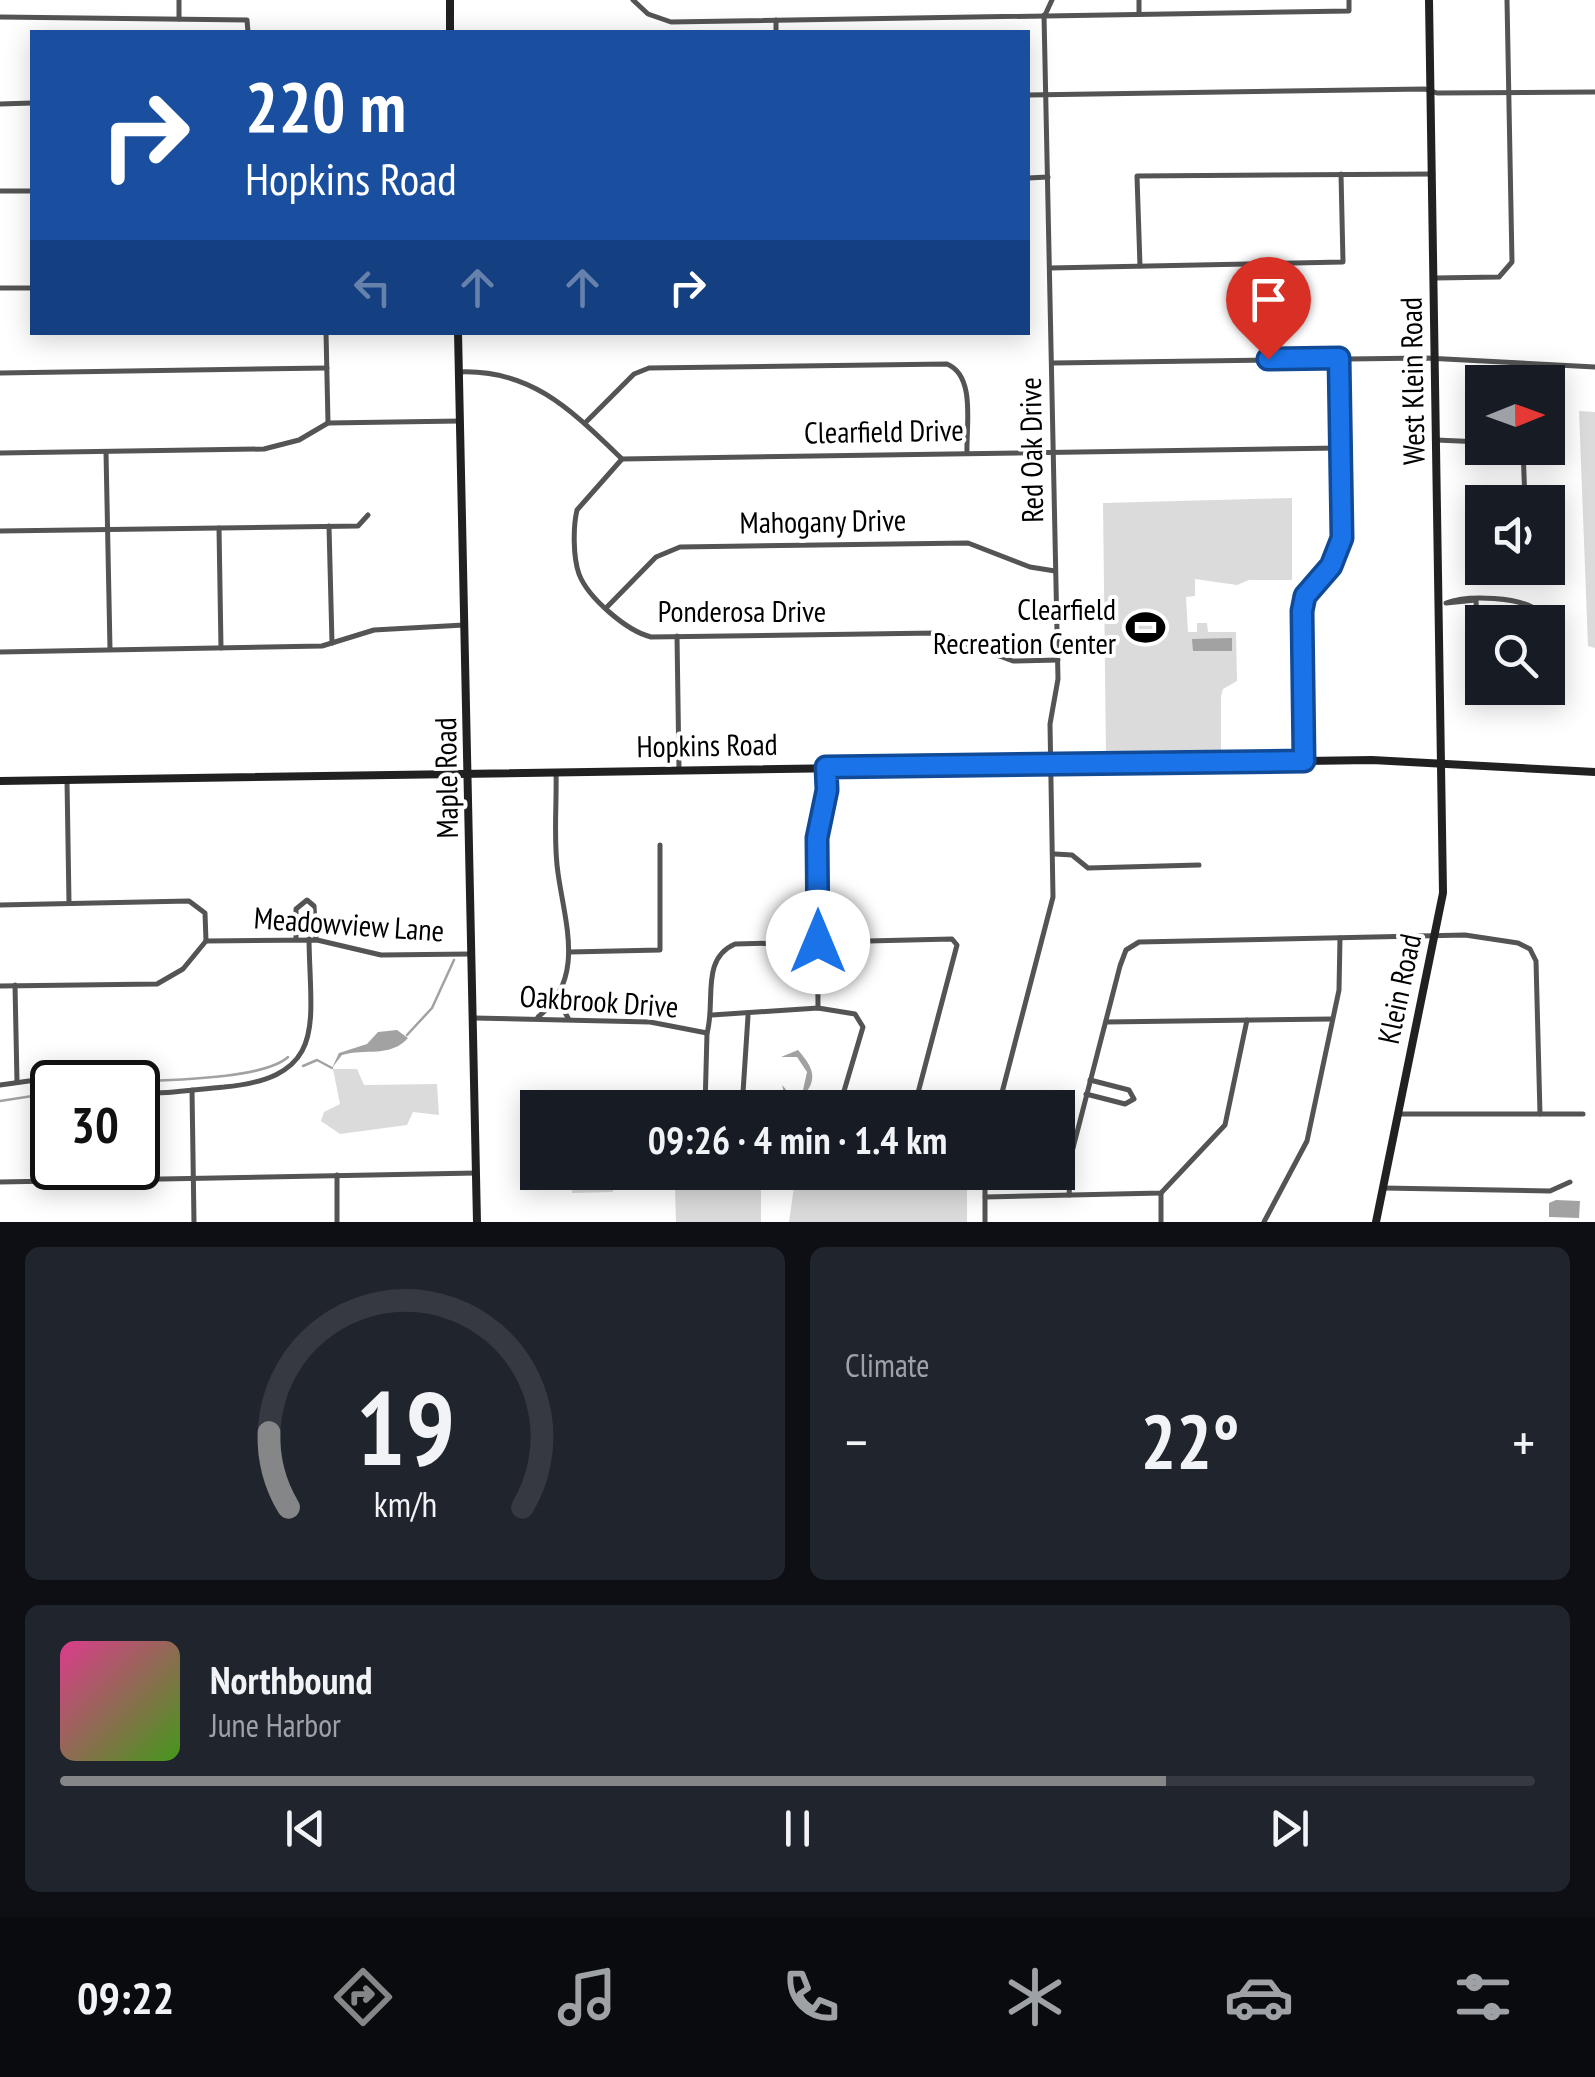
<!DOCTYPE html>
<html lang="en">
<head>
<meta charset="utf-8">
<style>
	:root { --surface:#171b24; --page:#20242c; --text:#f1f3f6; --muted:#9ea1a6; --line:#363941; --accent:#858687 }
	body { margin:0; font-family:"PT Sans Narrow",sans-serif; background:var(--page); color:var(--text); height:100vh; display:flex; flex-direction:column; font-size:38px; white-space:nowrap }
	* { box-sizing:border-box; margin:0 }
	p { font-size:32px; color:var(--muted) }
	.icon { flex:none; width:55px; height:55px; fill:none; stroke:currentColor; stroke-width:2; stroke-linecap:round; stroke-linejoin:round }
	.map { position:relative; height:1222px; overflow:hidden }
	.sheet { display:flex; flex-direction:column; gap:25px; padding:25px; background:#0d0f14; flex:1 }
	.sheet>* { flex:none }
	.banner { position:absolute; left:30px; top:30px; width:1000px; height:305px; border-radius:0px; box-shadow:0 5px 25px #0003; background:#1a4fa0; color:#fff; overflow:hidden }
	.needle { width:65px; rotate:89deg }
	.controls { position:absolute; left:1465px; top:365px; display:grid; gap:20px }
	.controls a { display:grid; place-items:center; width:100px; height:100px; border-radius:0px; background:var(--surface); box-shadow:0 5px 25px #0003; font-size:50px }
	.speed { position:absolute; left:30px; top:1060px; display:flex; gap:20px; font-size:50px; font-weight:700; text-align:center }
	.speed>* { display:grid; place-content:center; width:130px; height:130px; border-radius:50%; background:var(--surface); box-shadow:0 5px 25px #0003; line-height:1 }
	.speed .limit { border:5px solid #111; border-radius:15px; background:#fff; color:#111 }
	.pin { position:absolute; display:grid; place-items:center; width:85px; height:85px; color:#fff; margin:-102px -42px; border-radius:50% 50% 50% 0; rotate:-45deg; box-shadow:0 0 10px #0007 }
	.pin .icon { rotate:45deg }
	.me { position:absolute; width:110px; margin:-55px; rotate:0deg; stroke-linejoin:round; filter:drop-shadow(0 0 8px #0008) }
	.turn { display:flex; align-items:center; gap:35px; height:210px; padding:0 50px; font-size:45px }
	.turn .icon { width:130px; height:130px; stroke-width:2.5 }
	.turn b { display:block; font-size:70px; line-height:85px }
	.lanes { display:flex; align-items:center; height:95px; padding:0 50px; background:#0003; justify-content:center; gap:50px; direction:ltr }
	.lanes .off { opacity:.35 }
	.big { font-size:75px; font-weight:700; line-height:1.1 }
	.sheet .tile { flex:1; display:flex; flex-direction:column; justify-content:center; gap:15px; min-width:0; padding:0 35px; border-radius:15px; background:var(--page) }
	.sheet .dial { align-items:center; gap:0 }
	.dial svg { height:260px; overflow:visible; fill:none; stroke:var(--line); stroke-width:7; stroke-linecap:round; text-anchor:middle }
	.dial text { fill:var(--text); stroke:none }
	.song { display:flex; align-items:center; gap:30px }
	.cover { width:120px; height:120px; border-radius:15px; background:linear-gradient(135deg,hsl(330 70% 55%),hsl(100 70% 35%)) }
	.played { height:10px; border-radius:5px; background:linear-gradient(90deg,var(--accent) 75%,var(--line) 75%) }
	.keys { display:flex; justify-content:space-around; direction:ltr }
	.heat { display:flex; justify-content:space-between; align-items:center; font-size:55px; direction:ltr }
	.sheet .tiles { flex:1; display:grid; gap:25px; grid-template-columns:1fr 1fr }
	.tile:last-child { grid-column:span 2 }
	.trip { position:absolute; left:520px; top:1090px; width:555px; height:100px; border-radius:0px; background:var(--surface); box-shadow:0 5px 25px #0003; font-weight:700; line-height:100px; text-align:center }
	.tab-bar { display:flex; height:160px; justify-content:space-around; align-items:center; background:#090b0e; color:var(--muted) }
	.tab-bar .icon { width:70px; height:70px }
	.tab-bar .on { color:var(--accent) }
	.tab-bar b { font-size:45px; color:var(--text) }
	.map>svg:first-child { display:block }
	.green { fill:#dbdbdb }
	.water { fill:#a2a2a2 }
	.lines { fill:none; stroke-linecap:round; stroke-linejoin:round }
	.stream { stroke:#a2a2a2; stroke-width:2.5 }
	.street { stroke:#545454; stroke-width:5 }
	.secondary { stroke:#212121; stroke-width:8 }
	.route-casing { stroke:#114b97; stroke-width:25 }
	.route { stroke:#1a73e8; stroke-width:18 }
	.labels { text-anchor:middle; stroke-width:8; stroke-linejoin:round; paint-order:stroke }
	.street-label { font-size:30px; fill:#000; stroke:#fff }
	.poi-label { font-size:30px; fill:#000; stroke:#fff; text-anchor:end }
</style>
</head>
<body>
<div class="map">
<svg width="1595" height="1222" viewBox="0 0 1595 1222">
	<rect width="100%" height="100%" fill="#fff"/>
	<g class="green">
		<path d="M1579,411L1595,412V648L1588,646Z"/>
		<path d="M1292,498V580H1249L1237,585L1195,579V596L1186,597L1188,632H1197V623H1207L1208,632H1236L1237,681L1223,689L1221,697V750L1106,756L1103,503Z"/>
		<path d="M333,1069H357L364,1085L437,1084L439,1115L413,1112L407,1125L340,1134L321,1121L324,1112L340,1104Z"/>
		<path d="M796,1173H967V1222H789Z"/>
		<path d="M572,1175H613V1192L572,1193Z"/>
		<path d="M761,1186V1222H676L675,1187Z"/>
	</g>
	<g class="water">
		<path d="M1232,638V651H1193L1192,639Z"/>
		<path d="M397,1030L408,1038C390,1058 366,1048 342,1055L332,1068L339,1053L367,1044L378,1032Z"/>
		<path d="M798,1050C811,1065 819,1077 805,1094L785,1096L782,1085L790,1094L803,1090L807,1072L797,1057H781Z"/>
		<path d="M1556,1200L1580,1201L1579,1218L1549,1217V1203Z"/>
	</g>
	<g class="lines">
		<g class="stream">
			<path d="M407,1035L432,1008L454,960"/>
			<path d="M303,1066L317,1060L332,1068"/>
			<path d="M127,1082C163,1080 263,1080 288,1057"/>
			<path d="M0,1101L52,1093"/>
		</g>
		<g class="street">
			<path d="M179,0V19"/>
			<path d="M633,0L648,14L671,22L1349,11V0"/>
			<path d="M1139,0V14"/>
			<path d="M1045,15L1052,0"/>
			<path d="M0,17L247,20L248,32"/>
			<path d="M776,20V32"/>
			<path d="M1028,95L1425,89L1437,93L1595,92"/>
			<path d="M0,104L32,103"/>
			<path d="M1028,178L1048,177"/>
			<path d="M0,191H32"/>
			<path d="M1140,266L1137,176L1433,174"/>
			<path d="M1050,268L1343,262L1341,174"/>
			<path d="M1435,278L1499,277L1512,262L1507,0"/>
			<path d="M0,288H32"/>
			<path d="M326,332L328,423"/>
			<path d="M1053,363L1426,358L1595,367"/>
			<path d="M459,372C532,369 572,411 622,459L1340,448"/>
			<path d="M0,373L327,368"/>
			<path d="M585,423L634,374L649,368L947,364C976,376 966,426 967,453"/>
			<path d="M1436,440L1482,442"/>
			<path d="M1548,445L1562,446"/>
			<path d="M1523,448L1525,502"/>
			<path d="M106,452L110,649"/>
			<path d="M0,453L264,449L299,440L328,423L460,421"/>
			<path d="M622,459L577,510C573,527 573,557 579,574C588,598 627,631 651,637L936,633L1013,661L1058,660"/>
			<path d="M329,526L332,643"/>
			<path d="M219,528L221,648"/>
			<path d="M0,531L358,526L368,515"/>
			<path d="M1526,568L1527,575"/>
			<path d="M1476,600L1446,603C1467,595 1522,596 1539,612V622"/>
			<path d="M1476,600L1478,656L1482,661"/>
			<path d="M607,607L656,557L680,547L968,543L1030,567L1055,571"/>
			<path d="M677,636L679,769"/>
			<path d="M0,652L322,646L374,630L464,625"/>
			<path d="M1304,761L1301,611L1305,596L1331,566L1342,538L1339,359"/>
			<path d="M67,780L69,903"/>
			<path d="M1055,854L1072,855L1088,868L1199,865"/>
			<path d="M0,905L189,901L205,913L206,941"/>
			<path d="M296,939V909L307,900L314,906L316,939"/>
			<path d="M206,941L317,940L381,955L470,954"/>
			<path d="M570,952L660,950V845"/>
			<path d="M15,985L17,1082"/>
			<path d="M0,986L157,984L183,969L206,941"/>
			<path d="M558,999L568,1018"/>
			<path d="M818,1008L817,838L827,790L826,767"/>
			<path d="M712,1015L818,1008L855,1014L863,1027L839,1108"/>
			<path d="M538,1017C586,979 565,924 558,873C553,841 557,805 556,772"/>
			<path d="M474,1018L650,1022L707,1033C716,1002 700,959 735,944L952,939L957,945L914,1108"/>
			<path d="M1106,1022L1332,1019"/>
			<path d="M0,1085L72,1075L107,1082"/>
			<path d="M192,1090L194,1222"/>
			<path d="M138,1092C166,1095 196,1089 224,1087C329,1077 310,1024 309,939"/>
			<path d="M1086,1094L1125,1104L1134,1099L1129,1090L1090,1080"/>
			<path d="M705,1108L707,1033"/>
			<path d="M742,1108L748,1016"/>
			<path d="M998,1108L1053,897L1050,724L1058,679L1044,15"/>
			<path d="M1398,1114H1583"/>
			<path d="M985,1172V1222"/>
			<path d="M337,1175V1222"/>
			<path d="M896,1175L897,1172"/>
			<path d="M0,1182L476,1173"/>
			<path d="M1383,1188L1550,1191L1570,1182"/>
			<path d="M1069,1195L1072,1152L1120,966L1126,950L1139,942L1465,935L1518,943L1530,949L1536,961L1540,1114"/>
			<path d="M985,1197L1161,1193L1225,1125L1247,1020"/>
			<path d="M1161,1222V1193"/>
			<path d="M1264,1222L1307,1141L1339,990L1340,938"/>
		</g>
		<g class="secondary">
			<path d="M450,0V32"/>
			<path d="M458,332L477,1222"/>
			<path d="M0,781L1372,760L1595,772"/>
			<path d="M1376,1222L1443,893L1429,0"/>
		</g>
	</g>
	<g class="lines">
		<defs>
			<path id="route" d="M818,942L817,838L827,790L826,767L1304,761L1302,611L1305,596L1331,566L1342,538L1339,358L1268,359"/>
		</defs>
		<use href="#route" class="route-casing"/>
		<use href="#route" class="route"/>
	</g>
	<defs>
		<symbol id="stadium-bare" viewBox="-9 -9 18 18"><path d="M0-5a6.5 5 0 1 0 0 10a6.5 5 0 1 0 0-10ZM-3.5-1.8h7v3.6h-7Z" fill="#000" stroke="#fff" stroke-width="2.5" paint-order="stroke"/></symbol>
	</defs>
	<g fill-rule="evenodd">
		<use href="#stadium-bare" x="1118" y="600" width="55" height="55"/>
	</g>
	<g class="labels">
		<g class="street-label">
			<text transform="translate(1413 381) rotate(-91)" y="10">West Klein Road</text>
			<text transform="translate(884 432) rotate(-1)" y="10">Clearfield Drive</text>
			<text transform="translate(1032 450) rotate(-91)" y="10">Red Oak Drive</text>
			<text transform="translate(823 522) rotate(-1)" y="10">Mahogany Drive</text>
			<text x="742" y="622">Ponderosa Drive</text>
			<text transform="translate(707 746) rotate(-1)" y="10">Hopkins Road</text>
			<text transform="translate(447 778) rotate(-91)" y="10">Maple Road</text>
			<text transform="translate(349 925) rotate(4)" y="10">Meadowview Lane</text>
			<text transform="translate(1400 989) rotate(-78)" y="10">Klein Road</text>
			<text transform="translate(599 1002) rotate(4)" y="10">Oakbrook Drive</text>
		</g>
		<g class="poi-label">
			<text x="1116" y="620">Clearfield<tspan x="1116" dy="34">Recreation Center</tspan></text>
		</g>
	</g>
</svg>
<div class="controls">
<a><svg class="needle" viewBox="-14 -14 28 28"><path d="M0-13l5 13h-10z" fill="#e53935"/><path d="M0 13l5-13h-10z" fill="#9ea1a6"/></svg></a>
<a><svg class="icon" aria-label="sound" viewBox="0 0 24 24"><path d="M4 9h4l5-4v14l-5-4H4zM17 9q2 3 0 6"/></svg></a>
<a><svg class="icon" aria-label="search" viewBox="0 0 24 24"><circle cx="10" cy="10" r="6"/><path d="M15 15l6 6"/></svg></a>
</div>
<div class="speed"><div class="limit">30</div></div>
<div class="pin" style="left:1268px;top:359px;background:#d93025"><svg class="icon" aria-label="arrive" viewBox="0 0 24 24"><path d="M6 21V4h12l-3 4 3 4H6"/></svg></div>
<svg class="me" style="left:818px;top:942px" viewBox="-20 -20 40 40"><circle r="19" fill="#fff"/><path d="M0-13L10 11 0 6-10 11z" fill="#1a73e8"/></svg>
<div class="trip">09:26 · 4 min · 1.4 km</div>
<div class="banner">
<div class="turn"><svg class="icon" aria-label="right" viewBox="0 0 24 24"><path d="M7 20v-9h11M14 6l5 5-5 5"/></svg><div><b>220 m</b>Hopkins Road</div></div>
<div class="lanes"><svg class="icon off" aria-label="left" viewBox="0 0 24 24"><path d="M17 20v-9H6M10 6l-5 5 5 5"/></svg><svg class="icon off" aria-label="ahead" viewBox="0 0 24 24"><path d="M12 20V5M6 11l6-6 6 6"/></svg><svg class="icon off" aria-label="ahead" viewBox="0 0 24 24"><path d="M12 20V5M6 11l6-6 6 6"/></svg><svg class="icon" aria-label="right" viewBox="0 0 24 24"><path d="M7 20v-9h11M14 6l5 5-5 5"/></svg></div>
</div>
</div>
<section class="sheet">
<div class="tiles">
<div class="tile dial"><svg viewBox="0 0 100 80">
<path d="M14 69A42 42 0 1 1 86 69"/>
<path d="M14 69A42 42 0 0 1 8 46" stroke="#858687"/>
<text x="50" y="56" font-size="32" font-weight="700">19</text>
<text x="50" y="72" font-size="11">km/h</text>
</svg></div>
<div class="tile"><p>Climate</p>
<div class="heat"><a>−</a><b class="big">22°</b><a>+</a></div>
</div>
<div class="tile">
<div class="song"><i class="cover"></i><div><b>Northbound</b><p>June Harbor</p></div></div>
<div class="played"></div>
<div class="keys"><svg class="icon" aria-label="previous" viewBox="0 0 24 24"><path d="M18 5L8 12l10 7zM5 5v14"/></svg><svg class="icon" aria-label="pause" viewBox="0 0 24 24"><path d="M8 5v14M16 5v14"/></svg><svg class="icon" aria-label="next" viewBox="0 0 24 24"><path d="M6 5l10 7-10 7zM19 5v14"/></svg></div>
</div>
</div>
</section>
<nav class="tab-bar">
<b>09:22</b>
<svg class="icon on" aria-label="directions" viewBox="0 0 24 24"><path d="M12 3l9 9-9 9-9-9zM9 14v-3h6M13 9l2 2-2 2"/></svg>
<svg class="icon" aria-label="music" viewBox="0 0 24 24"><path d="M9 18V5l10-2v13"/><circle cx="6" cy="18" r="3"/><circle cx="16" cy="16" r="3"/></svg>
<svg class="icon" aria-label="phone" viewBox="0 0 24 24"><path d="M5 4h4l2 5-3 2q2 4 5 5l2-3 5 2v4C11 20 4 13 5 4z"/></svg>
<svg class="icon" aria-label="climate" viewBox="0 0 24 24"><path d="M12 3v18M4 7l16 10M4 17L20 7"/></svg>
<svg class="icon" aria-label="car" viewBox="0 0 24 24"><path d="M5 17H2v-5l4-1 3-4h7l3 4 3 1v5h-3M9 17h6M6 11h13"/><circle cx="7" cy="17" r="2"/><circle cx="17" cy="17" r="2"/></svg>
<svg class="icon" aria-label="filters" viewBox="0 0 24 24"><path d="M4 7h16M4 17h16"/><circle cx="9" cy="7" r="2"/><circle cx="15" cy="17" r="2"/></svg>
</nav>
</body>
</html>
